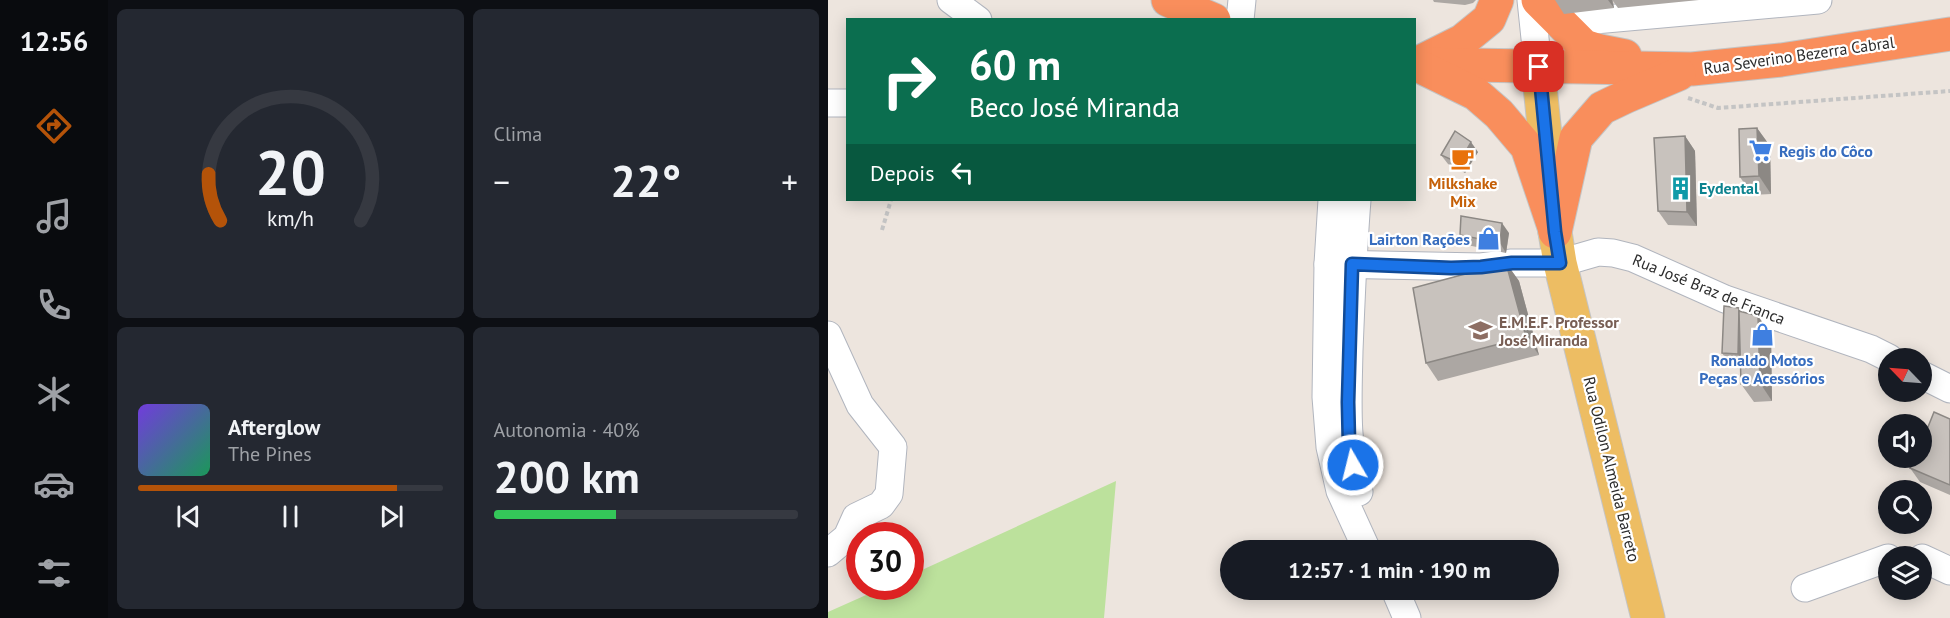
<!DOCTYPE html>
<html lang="pt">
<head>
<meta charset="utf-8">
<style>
	:root { --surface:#171b24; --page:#242831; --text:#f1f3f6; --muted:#9ea1a6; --line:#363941; --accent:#b45309 }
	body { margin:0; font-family:"PT Sans",sans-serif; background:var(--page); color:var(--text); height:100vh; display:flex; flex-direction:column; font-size:22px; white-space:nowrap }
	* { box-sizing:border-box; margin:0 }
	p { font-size:20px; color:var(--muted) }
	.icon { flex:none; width:33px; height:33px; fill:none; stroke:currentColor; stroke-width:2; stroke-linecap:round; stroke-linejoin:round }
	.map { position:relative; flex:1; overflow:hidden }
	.drawer { display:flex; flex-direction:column; gap:9px; padding:9px; background:#0d0f14; width:720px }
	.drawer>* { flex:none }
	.banner { position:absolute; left:18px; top:18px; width:570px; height:183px; border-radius:0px; box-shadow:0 3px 15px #0003; background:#0b6e4f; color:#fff; overflow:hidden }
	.needle { width:39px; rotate:295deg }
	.tools { position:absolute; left:1050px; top:348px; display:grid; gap:12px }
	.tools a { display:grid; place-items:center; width:54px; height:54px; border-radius:50%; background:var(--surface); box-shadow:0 3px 15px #0003; font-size:30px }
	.speed { position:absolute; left:18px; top:522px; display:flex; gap:12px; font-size:30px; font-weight:700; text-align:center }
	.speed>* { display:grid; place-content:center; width:78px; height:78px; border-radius:50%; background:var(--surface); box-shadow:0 3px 15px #0003; line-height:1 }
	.speed .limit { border:9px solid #d22; background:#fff; color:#111 }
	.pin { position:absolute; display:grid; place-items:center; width:51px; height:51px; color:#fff; margin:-26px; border-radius:12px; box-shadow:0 3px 9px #0006 }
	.me { position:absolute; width:66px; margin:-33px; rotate:352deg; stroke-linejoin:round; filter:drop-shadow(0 0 4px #0008) }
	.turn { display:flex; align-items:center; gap:21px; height:126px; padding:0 24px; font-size:27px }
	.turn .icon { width:78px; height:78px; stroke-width:2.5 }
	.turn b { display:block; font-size:42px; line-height:51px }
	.then { display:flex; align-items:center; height:57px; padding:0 24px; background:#0003; gap:12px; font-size:22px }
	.big { font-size:45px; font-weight:700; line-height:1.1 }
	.drawer .card { flex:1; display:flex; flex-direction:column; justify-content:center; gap:9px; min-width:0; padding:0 21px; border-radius:9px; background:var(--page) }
	.drawer .dial { align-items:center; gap:0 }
	.dial svg { height:156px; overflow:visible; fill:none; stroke:var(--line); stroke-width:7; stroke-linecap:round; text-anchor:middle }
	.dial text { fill:var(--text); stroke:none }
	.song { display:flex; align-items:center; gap:18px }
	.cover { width:72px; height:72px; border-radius:9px; background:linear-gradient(135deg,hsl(260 70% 55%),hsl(150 70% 35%)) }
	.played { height:6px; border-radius:3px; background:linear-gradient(90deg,var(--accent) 85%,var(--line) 85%) }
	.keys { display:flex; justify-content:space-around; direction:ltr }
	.heat { display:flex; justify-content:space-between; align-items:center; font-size:33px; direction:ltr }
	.charge { height:9px; border-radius:4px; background:linear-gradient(90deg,#34c759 40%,var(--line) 0) }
	.drawer .tiles { flex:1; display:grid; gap:9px; grid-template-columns:repeat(2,1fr) }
	.trip { position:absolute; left:392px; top:540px; width:339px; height:60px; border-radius:30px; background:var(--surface); box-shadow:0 3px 15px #0003; font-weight:700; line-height:60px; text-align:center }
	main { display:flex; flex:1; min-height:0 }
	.tab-bar { display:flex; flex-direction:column; width:108px; justify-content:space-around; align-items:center; background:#090b0e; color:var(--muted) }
	.tab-bar .icon { width:42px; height:42px }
	.tab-bar .active { color:var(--accent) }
	.tab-bar b { font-size:27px; color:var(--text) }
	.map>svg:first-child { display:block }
	.green { fill:#bce19c }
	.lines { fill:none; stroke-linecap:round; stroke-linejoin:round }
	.minor-casing { stroke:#b1b5be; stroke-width:29 }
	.major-casing { stroke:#c4c4c4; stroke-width:35 }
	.highway-casing { stroke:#c4c4c4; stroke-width:35 }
	.path { stroke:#c4c4c4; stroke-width:4; stroke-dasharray:4.5 3; stroke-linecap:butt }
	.minor { stroke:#fff; stroke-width:27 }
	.major { stroke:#edbd63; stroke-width:33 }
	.highway { stroke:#f98e5c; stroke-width:33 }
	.wall { fill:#aca7a3 }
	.shaded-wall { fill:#8c8884 }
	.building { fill:#c8c2bd; stroke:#8c8884; stroke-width:1.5 }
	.route-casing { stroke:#114b97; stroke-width:15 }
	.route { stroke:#1a73e8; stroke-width:10 }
	.labels { text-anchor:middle; stroke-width:4.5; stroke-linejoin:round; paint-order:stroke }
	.street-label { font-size:16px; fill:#2b2b2b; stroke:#fff }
	.shop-label { font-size:16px; font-weight:bold; fill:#366cbe; stroke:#fff; text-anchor:start }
	.food-label { font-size:16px; font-weight:bold; fill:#c56008; stroke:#fff }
	.culture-label { font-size:16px; font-weight:bold; fill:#0d838f; stroke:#fff; text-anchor:start }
	.education-label { font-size:16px; font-weight:bold; fill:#785e54; stroke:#fff; text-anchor:start }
</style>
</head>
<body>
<main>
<nav class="tab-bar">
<b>12:56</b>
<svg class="icon active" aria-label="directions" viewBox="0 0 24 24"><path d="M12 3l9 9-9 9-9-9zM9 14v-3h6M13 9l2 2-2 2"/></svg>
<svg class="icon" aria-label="music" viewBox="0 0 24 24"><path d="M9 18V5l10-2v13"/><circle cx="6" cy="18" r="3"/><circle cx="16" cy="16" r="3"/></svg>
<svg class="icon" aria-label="phone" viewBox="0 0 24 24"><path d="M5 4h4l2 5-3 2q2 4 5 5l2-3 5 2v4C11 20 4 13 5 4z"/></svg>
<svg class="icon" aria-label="climate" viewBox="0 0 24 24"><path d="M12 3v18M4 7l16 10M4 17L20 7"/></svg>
<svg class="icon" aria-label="car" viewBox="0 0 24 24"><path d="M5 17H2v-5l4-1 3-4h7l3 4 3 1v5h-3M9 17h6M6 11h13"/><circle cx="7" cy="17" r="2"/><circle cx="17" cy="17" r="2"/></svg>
<svg class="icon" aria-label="filters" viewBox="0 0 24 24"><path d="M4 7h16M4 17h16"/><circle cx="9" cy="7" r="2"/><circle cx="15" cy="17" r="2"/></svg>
</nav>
<section class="drawer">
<div class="tiles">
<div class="card dial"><svg viewBox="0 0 100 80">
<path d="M14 69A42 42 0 1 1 86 69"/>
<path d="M14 69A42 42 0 0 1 8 45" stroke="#b45309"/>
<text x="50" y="56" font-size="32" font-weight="700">20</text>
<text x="50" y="72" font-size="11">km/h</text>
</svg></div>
<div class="card"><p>Clima</p>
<div class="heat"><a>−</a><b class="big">22°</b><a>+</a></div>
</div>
<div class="card">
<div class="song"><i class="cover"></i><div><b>Afterglow</b><p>The Pines</p></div></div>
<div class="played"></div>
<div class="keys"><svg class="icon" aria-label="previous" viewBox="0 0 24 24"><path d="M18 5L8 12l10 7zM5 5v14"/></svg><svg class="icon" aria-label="pause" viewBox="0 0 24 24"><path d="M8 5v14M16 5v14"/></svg><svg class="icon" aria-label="next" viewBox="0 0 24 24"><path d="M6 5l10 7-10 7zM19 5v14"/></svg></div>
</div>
<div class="card"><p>Autonomia · 40%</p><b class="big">200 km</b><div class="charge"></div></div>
</div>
</section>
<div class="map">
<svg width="1122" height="618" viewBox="0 0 1122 618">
	<rect width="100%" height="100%" fill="#ede5de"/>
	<path class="green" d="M288,481L276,618H0V612L56,587L82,586L83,575Z"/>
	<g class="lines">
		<defs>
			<g id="minor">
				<path d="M123,0L150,20"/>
				<path d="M703,0L710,67"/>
				<path d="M412,20L414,0"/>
				<path d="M733,23L990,0"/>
				<path d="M0,103H20"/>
				<path d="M504,200L500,264L498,397L502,447L512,491L539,550"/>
				<path d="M529,200C525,250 523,300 521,351C520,399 517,446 531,492"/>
				<path d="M500,264L653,267L684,263H732L770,252L785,253L805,258L897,299L1043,349L1061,358"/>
				<path d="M0,335L32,405L65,447L61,494L53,505L28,517L19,537L0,553"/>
				<path d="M1094,375L1122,389"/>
				<path d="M1094,558L1122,571"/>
				<path d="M977,588L1060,558"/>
				<path d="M567,590L579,618"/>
			</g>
			<path id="major" d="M710,67L727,232L732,263L820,618"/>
			<g id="highway">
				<path d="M340,0L386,20"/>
				<path d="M710,0L756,46L772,51L797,56"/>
				<path d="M592,62L634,41L661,19L669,0"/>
				<path d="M586,64L864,69L953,60L1122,34"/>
				<path d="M597,69L648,94L671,114L699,147L727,230"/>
				<path d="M727,232L748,138L774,108L797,97L851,74"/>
			</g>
		</defs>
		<use href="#minor" class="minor-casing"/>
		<use href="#major" class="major-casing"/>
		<use href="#highway" class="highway-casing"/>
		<g class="path">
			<path d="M860,98L890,108L1122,91"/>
			<path d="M54,230L63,200"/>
		</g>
		<use href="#minor" class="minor"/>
		<use href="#major" class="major"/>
		<use href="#highway" class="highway"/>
	</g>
	<g class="wall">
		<path d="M605,0H648L645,3L637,5L606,2Z"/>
		<path d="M727,0H871L790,8L785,1L786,8L736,14Z"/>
		<path d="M929,128L942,146L943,194L924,195L912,177Z"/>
		<path d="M857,136L867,151L869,226L840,225L830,211Z"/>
		<path d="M650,152L637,173L620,164L613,155Z"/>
		<path d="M681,233L678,253L639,245L632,235Z"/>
		<path d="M678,263L691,281L711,355L610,381L598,363Z"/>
		<path d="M911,308L913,312L943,334L944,401L926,402L913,384V368H904L894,353Z"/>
		<path d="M1122,419V495L1092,482L1082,468Z"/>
	</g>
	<g class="shaded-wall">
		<path d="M780,0H784L786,8Z"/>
		<path d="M929,128L942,146L943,194L931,176Z"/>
		<path d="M857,136L867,151L869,226L859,212Z"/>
		<path d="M643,142L650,152L637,173L631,163Z"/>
		<path d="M674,223L681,233L678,253L672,243Z"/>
		<path d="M678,263L691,281L711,355L698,337Z"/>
		<path d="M911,308L921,322L920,368L910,354Z"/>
		<path d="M930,316L943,334L944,401L932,383Z"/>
	</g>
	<g class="building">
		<path d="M929,128L931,176L912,177L911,129Z"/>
		<path d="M627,131L643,142L631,163L613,155Z"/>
		<path d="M857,136L859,212L830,211L826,138Z"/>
		<path d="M633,216L674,223L672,243L632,235Z"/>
		<path d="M678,263L698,337L598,363L585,288Z"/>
		<path d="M896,306L911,308L910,354L894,353Z"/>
		<path d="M911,311L930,316L932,383L913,384Z"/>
		<path d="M1106,412L1122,419V485L1082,468L1087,458H1094V442Z"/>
	</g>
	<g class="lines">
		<defs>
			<path id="route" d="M525,465L521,444L520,402L524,264L623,268L653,267L684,263H732L727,232L711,67"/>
		</defs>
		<use href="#route" class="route-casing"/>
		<use href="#route" class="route"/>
	</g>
	<defs>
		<symbol id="supermarket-bare" viewBox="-9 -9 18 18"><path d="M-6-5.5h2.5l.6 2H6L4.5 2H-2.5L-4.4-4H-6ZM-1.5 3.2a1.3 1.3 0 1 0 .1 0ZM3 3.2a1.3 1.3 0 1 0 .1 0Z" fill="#3f7fe0" stroke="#fff" stroke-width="2.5" paint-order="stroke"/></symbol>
		<symbol id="cafe-bare" viewBox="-9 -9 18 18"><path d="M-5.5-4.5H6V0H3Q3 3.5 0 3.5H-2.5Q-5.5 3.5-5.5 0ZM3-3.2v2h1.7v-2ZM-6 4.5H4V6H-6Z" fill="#e8710a" stroke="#fff" stroke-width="2.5" paint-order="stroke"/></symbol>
		<symbol id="building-bare" viewBox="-9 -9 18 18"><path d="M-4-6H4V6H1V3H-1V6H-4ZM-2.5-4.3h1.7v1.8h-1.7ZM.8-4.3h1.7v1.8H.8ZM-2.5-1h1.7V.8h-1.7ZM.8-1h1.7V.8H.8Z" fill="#0f9aa8" stroke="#fff" stroke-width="2.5" paint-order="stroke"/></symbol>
		<symbol id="shop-bare" viewBox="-9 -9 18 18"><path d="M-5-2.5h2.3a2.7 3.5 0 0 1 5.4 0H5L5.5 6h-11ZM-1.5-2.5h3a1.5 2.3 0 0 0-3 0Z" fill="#3f7fe0" stroke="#fff" stroke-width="2.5" paint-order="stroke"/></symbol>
		<symbol id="school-bare" viewBox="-9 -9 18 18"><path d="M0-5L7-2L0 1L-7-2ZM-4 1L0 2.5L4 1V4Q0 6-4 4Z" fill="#8d6e63" stroke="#fff" stroke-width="2.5" paint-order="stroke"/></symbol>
	</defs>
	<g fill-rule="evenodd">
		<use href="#supermarket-bare" x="916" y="134" width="33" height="33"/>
		<use href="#cafe-bare" x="618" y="142" width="33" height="33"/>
		<use href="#building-bare" x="836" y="172" width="33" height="33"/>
		<use href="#shop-bare" x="644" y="222" width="33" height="33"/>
		<use href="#school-bare" x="636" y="314" width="33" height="33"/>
		<use href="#shop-bare" x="918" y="318" width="33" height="33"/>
	</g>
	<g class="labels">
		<g class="street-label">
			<text transform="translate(971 55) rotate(-8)" y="6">Rua Severino Bezerra Cabral</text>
			<text transform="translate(881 289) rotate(22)" y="6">Rua José Braz de Franca</text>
			<text transform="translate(784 469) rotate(76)" y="6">Rua Odilon Almeida Barreto</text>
		</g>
		<g class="shop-label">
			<text x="951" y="157">Regis do Côco</text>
			<text x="642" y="245" text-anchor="end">Lairton Rações</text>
			<text x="934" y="366" text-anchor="middle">Ronaldo Motos<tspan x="934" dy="18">Peças e Acessórios</tspan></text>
		</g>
		<g class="food-label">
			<text x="635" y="189">Milkshake<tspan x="635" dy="18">Mix</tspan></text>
		</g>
		<g class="culture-label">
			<text x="871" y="194">Eydental</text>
		</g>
		<g class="education-label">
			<text x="671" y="328">E.M.E.F. Professor<tspan x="671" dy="18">José Miranda</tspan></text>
		</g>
	</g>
</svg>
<div class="tools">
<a><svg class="needle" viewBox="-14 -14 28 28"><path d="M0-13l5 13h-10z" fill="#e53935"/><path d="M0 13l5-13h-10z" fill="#9ea1a6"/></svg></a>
<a><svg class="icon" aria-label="sound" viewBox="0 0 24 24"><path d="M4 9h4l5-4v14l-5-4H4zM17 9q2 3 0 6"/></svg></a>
<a><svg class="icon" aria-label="search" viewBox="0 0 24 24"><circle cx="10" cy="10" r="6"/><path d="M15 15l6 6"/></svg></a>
<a><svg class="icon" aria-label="layers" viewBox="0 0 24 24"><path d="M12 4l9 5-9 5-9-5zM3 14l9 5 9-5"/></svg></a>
</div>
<div class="speed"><div class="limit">30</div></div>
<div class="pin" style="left:711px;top:67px;background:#d93025"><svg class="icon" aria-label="arrive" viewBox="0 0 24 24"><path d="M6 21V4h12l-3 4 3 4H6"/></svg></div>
<svg class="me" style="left:525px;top:465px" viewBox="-20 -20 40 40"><circle r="17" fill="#1a73e8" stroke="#fff" stroke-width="3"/><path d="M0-11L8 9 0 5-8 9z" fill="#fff"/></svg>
<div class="trip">12:57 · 1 min · 190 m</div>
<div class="banner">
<div class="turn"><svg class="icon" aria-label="right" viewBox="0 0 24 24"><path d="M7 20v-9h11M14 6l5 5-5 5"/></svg><div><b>60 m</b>Beco José Miranda</div></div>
<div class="then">Depois<svg class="icon" aria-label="left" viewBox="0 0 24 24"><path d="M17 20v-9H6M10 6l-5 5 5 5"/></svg></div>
</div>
</div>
</main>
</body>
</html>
